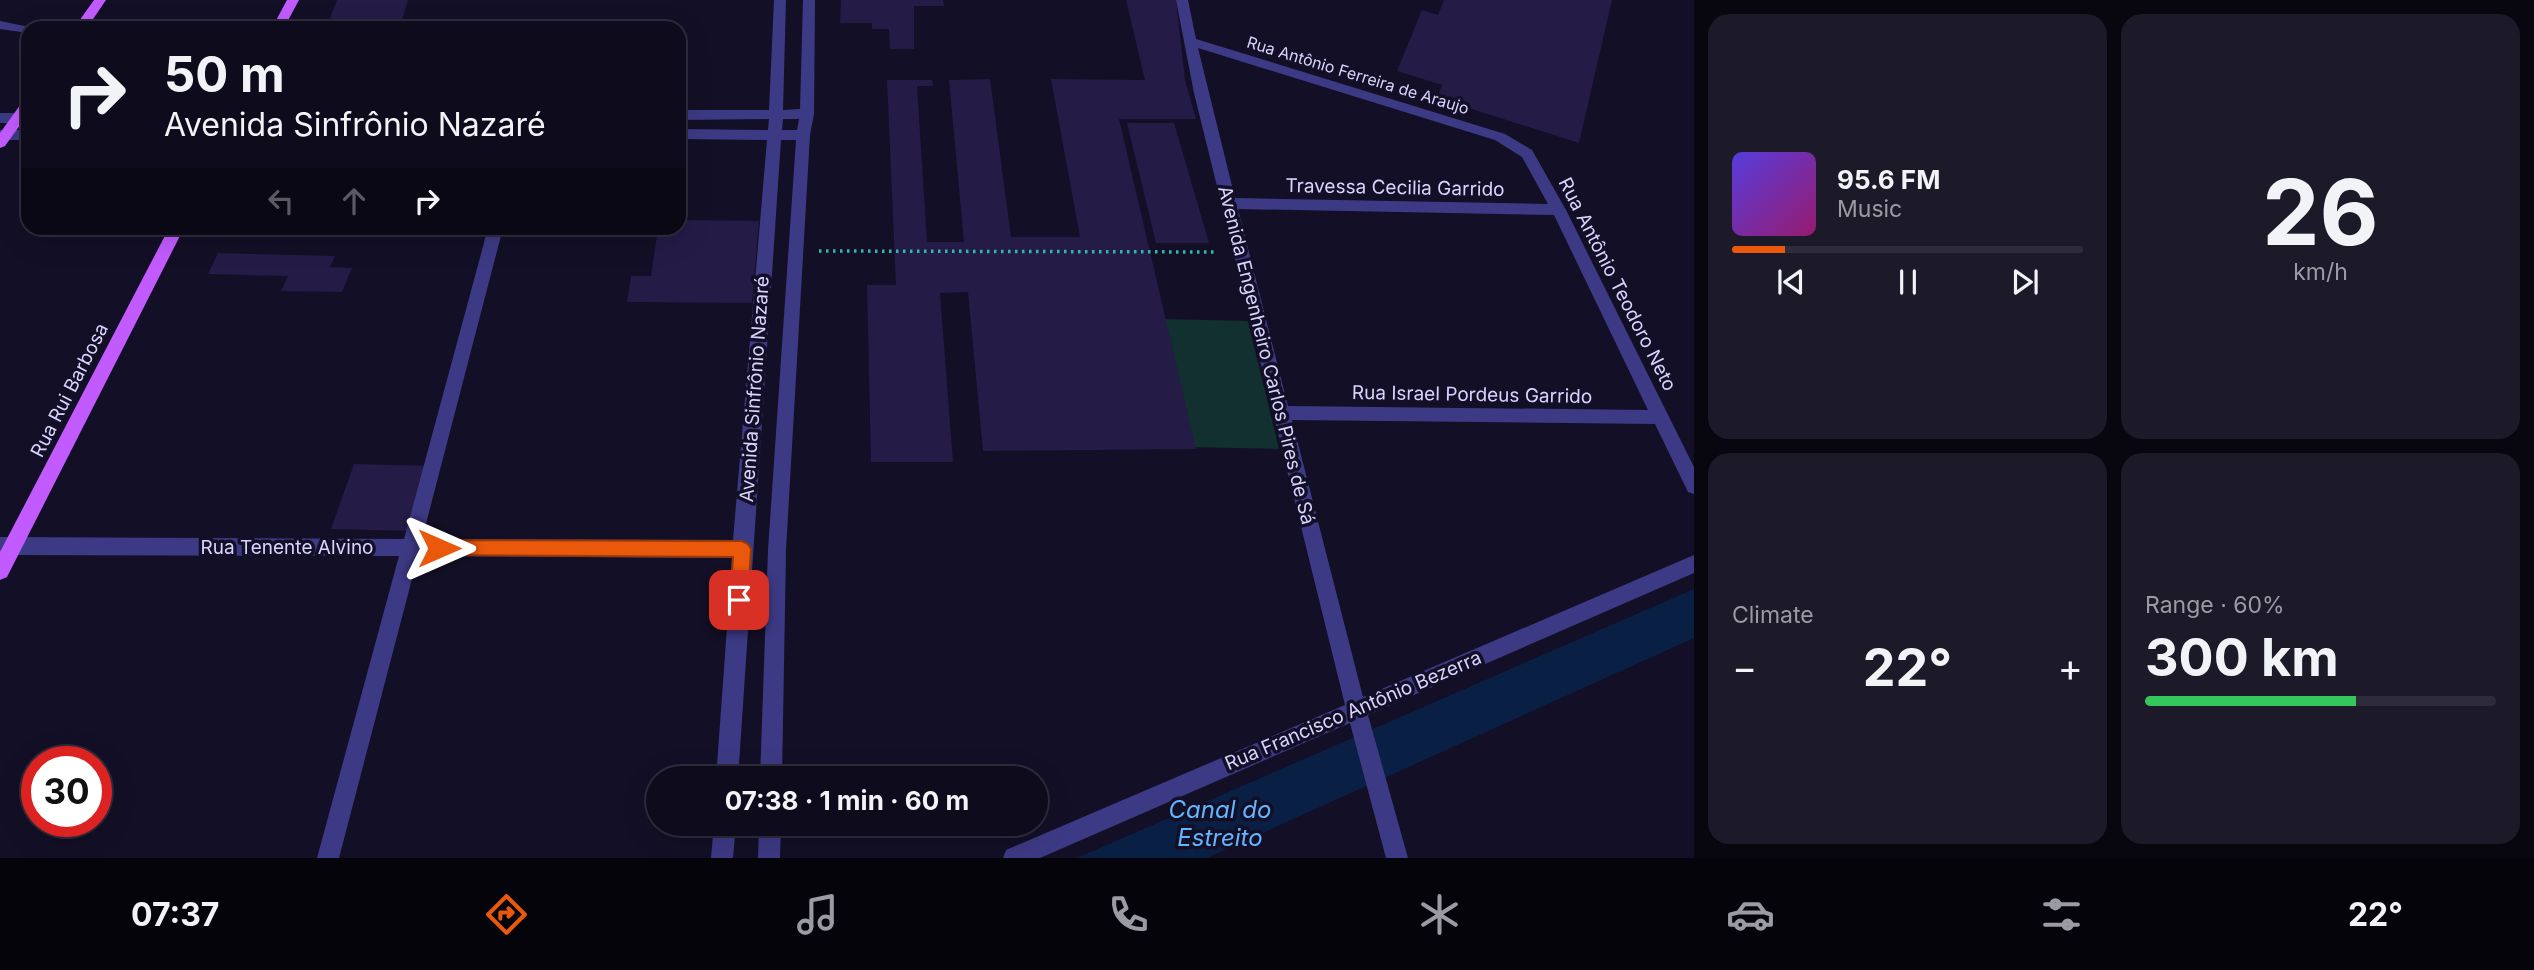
<!DOCTYPE html>
<html lang="en">
<head>
<meta charset="utf-8">
<style>
	:root { --surface:#0e0b1c; --page:#1c1929; --text:#f1f3f6; --muted:#9b9ba3; --line:#2e2b3b; --accent:#ea580c }
	body { margin:0; font-family:Inter,sans-serif; background:var(--page); color:var(--text); height:100vh; display:flex; flex-direction:column; font-size:26px; white-space:nowrap }
	* { box-sizing:border-box; margin:0 }
	p { font-size:23px; color:var(--muted) }
	.icon { flex:none; width:38px; height:38px; fill:none; stroke:currentColor; stroke-width:2; stroke-linecap:round; stroke-linejoin:round }
	.map { position:relative; flex:1; overflow:hidden }
	.drawer { display:flex; flex-direction:column; gap:14px; padding:14px; background:#08060f; width:840px }
	.drawer>* { flex:none }
	.guide { position:absolute; left:21px; top:21px; width:665px; height:214px; border-radius:21px; box-shadow:0 7px 28px #0002,0 0 0 2px var(--line); background:#0e0b1c; color:var(--text); overflow:hidden }
	.speed { position:absolute; left:21px; top:746px; display:flex; gap:14px; font-size:35px; font-weight:700; text-align:center }
	.speed>* { display:grid; place-content:center; width:91px; height:91px; border-radius:50%; background:var(--surface); box-shadow:0 7px 28px #0002,0 0 0 2px var(--line); line-height:1 }
	.speed .limit { border:10px solid #d22; background:#fff; color:#111 }
	.pin { position:absolute; display:grid; place-items:center; width:60px; height:60px; color:#fff; margin:-30px; border-radius:14px; box-shadow:0 4px 10px #0006 }
	.me { position:absolute; width:77px; margin:-38px; rotate:90deg; stroke-linejoin:round; filter:drop-shadow(0 0 5px #0008) }
	.turn { display:flex; align-items:center; gap:24px; height:147px; padding:0 28px; font-size:32px }
	.turn .icon { width:91px; height:91px; stroke-width:2.5 }
	.turn b { display:block; font-size:49px; line-height:60px }
	.lanes { display:flex; align-items:center; height:66px; padding:0 28px; background:#0003; justify-content:center; gap:35px; direction:ltr }
	.lanes .off { opacity:.35 }
	.big { font-size:52px; font-weight:700; line-height:1.1 }
	.drawer .widget { flex:1; display:flex; flex-direction:column; justify-content:center; gap:10px; min-width:0; padding:0 24px; border-radius:21px; background:var(--page) }
	.drawer .dial { align-items:center; gap:0 }
	.dial b { font-size:91px; line-height:1 }
	.song { display:flex; align-items:center; gap:21px }
	.cover { width:84px; height:84px; border-radius:10px; background:linear-gradient(135deg,hsl(250 70% 55%),hsl(320 70% 35%)) }
	.played { height:7px; border-radius:4px; background:linear-gradient(90deg,var(--accent) 15%,var(--line) 15%) }
	.keys { display:flex; justify-content:space-around; direction:ltr }
	.heat { display:flex; justify-content:space-between; align-items:center; font-size:38px; direction:ltr }
	.charge { height:10px; border-radius:5px; background:linear-gradient(90deg,#34c759 60%,var(--line) 0) }
	.drawer .tiles { flex:1; display:grid; gap:14px; grid-template-columns:repeat(2,1fr) }
	.trip { position:absolute; left:646px; top:766px; width:402px; height:70px; border-radius:35px; background:var(--surface); box-shadow:0 7px 28px #0002,0 0 0 2px var(--line); font-weight:700; line-height:70px; text-align:center }
	.tab-bar { display:flex; height:112px; justify-content:space-around; align-items:center; background:#06040b; color:var(--muted) }
	.tab-bar .icon { width:49px; height:49px }
	.tab-bar .on { color:var(--accent) }
	.tab-bar b { font-size:32px; color:var(--text) }
	main { display:flex; flex:1; min-height:0 }
	.map>svg:first-child { display:block }
	.green { fill:#12302f }
	.water { fill:#0a1f44 }
	.building { fill:#241b47 }
	.lines { fill:none; stroke-linecap:round; stroke-linejoin:round }
	.path { stroke:#2fb8b0; stroke-width:3.5; stroke-dasharray:2.5 4.5; stroke-linecap:butt }
	.minor { fill:#3d3a85; fill-rule:evenodd }
	.major { fill:#c25bff; fill-rule:evenodd }
	.route { fill:#ea580c; stroke:#983908; stroke-width:2 }
	.labels { text-anchor:middle; stroke-width:7; stroke-linejoin:round; paint-order:stroke }
	.far-street-label { font-size:16px; fill:#d9d4ff; stroke:#130f26 }
	.street-label { font-size:19px; fill:#d9d4ff; stroke:#130f26 }
	.near-water-label { font-size:24px; font-style:italic; fill:#62b6ff; stroke:#130f26 }
</style>
</head>
<body>
<main>
<div class="map">
<svg width="1694" height="858" viewBox="0 0 1694 858">
	<rect width="100%" height="100%" fill="#130f26"/>
	<path class="green" d="M1164,319L1248,321L1279,449L1188,447Z"/>
	<path class="water" d="M1694,589V638L1207,858H1077Z"/>
	<g class="building">
		<path d="M337,0H408L402,20L329,21Z"/>
		<path d="M841,0H943L944,6H914V49H890L889,29H872V23H840Z"/>
		<path d="M1126,0H1176L1185,80L1196,119H1119L1196,449L983,451L968,292L940,293L953,462H871L867,285H896L887,80H932L933,86H917L927,242H964L949,80L990,79L1011,237H1080L1051,79L1145,80Z"/>
		<path d="M1444,0H1612L1579,143L1437,98L1442,85L1397,71L1422,10L1438,15Z"/>
		<path d="M1127,123H1174L1209,243H1156Z"/>
		<path d="M679,220L759,221L752,303L627,302L631,276H651L658,228H679Z"/>
		<path d="M218,253L335,256L330,267L352,268L342,292L281,291L288,276L208,274Z"/>
		<path d="M354,464L433,466L414,531L331,529Z"/>
	</g>
	<g class="lines">
		<path class="path" d="M819,251L1216,252"/>
		<g class="minor">
			<path d="M774,0H786L783,110L800,109L803,0H815L814,114L810,135L786,550L782,779H760L768,550L796,140H781L738,779H716L732,558L418,556L339,858H317L399,556L0,555V537L404,539L488,228H503L422,539L733,540L767,140L679,139V129L768,130L769,119L679,120V110H769ZM783,119H799L797,130H782Z"/>
			<path d="M1176,0H1188L1196,39L1505,134L1532,150L1566,210L1694,467V494L1688,492L1655,424L1292,420L1363,697L1694,555V573L1368,715L1408,858H1386L1350,723L1040,858H1003L1006,850L1345,705L1194,93ZM1198,48L1495,140L1522,157L1548,204L1235,198ZM1238,209L1554,215L1648,410L1288,406Z"/>
			<path d="M0,21L34,28H28V33L0,29Z"/>
			<rect x="0" y="113" width="28" height="10"/>
			<rect x="0" y="130" width="28" height="10"/>
			<path d="M714,824H736L733,858H711Z"/>
			<path d="M759,824H781L780,858H758Z"/>
		</g>
		<g class="major">
			<path d="M94,0H106L87,28H74Z"/>
			<path d="M287,0H299L284,28H272Z"/>
			<path d="M28,99V114L5,146L0,148V133L23,101Z"/>
			<path d="M169,228H184L7,577L0,580V552Z"/>
		</g>
	</g>
	<path class="route" d="M439,540L742,541L748,544L751,549L748,600L745,606L739,608L733,606L730,600L733,557L439,555L433,553L431,548L433,542Z"/>
	<g class="labels">
		<g class="far-street-label">
			<text transform="translate(1358 75) rotate(17)" y="6">Rua Antônio Ferreira de Araujo</text>
		</g>
		<g class="street-label">
			<text transform="translate(1395 187) rotate(1)" y="7">Travessa Cecilia Garrido</text>
			<text transform="translate(1618 284) rotate(63)" y="7">Rua Antônio Teodoro Neto</text>
			<text transform="translate(1267 355) rotate(76)" y="7">Avenida Engenheiro Carlos Pires de Sá</text>
			<text transform="translate(754 389) rotate(-86)" y="7">Avenida Sinfrônio Nazaré</text>
			<text transform="translate(69 390) rotate(-63)" y="7">Rua Rui Barbosa</text>
			<text transform="translate(1472 394) rotate(1)" y="7">Rua Israel Pordeus Garrido</text>
			<text x="287" y="554">Rua Tenente Alvino</text>
			<text transform="translate(1353 710) rotate(-23)" y="7">Rua Francisco Antônio Bezerra</text>
		</g>
		<g class="near-water-label">
			<text x="1220" y="818">Canal do<tspan x="1220" dy="28">Estreito</tspan></text>
		</g>
	</g>
</svg>
<div class="speed"><div class="limit">30</div></div>
<div class="pin" style="left:739px;top:600px;background:#d93025"><svg class="icon" aria-label="arrive" viewBox="0 0 24 24"><path d="M6 21V4h12l-3 4 3 4H6"/></svg></div>
<svg class="me" style="left:439px;top:548px" viewBox="-20 -20 40 40"><path d="M0-17L14 15 0 8-14 15z" fill="#ea580c" stroke="#fff" stroke-width="4"/></svg>
<div class="trip">07:38 · 1 min · 60 m</div>
<div class="guide">
<div class="turn"><svg class="icon" aria-label="right" viewBox="0 0 24 24"><path d="M7 20v-9h11M14 6l5 5-5 5"/></svg><div><b>50 m</b>Avenida Sinfrônio Nazaré</div></div>
<div class="lanes"><svg class="icon off" aria-label="left" viewBox="0 0 24 24"><path d="M17 20v-9H6M10 6l-5 5 5 5"/></svg><svg class="icon off" aria-label="ahead" viewBox="0 0 24 24"><path d="M12 20V5M6 11l6-6 6 6"/></svg><svg class="icon" aria-label="right" viewBox="0 0 24 24"><path d="M7 20v-9h11M14 6l5 5-5 5"/></svg></div>
</div>
</div>
<section class="drawer">
<div class="tiles">
<div class="widget">
<div class="song"><i class="cover"></i><div><b>95.6 FM</b><p>Music</p></div></div>
<div class="played"></div>
<div class="keys"><svg class="icon" aria-label="previous" viewBox="0 0 24 24"><path d="M18 5L8 12l10 7zM5 5v14"/></svg><svg class="icon" aria-label="pause" viewBox="0 0 24 24"><path d="M8 5v14M16 5v14"/></svg><svg class="icon" aria-label="next" viewBox="0 0 24 24"><path d="M6 5l10 7-10 7zM19 5v14"/></svg></div>
</div>
<div class="widget dial"><b>26</b><p>km/h</p></div>
<div class="widget"><p>Climate</p>
<div class="heat"><a>−</a><b class="big">22°</b><a>+</a></div>
</div>
<div class="widget"><p>Range · 60%</p><b class="big">300 km</b><div class="charge"></div></div>
</div>
</section>
</main>
<nav class="tab-bar">
<b>07:37</b>
<svg class="icon on" aria-label="directions" viewBox="0 0 24 24"><path d="M12 3l9 9-9 9-9-9zM9 14v-3h6M13 9l2 2-2 2"/></svg>
<svg class="icon" aria-label="music" viewBox="0 0 24 24"><path d="M9 18V5l10-2v13"/><circle cx="6" cy="18" r="3"/><circle cx="16" cy="16" r="3"/></svg>
<svg class="icon" aria-label="phone" viewBox="0 0 24 24"><path d="M5 4h4l2 5-3 2q2 4 5 5l2-3 5 2v4C11 20 4 13 5 4z"/></svg>
<svg class="icon" aria-label="climate" viewBox="0 0 24 24"><path d="M12 3v18M4 7l16 10M4 17L20 7"/></svg>
<svg class="icon" aria-label="car" viewBox="0 0 24 24"><path d="M5 17H2v-5l4-1 3-4h7l3 4 3 1v5h-3M9 17h6M6 11h13"/><circle cx="7" cy="17" r="2"/><circle cx="17" cy="17" r="2"/></svg>
<svg class="icon" aria-label="filters" viewBox="0 0 24 24"><path d="M4 7h16M4 17h16"/><circle cx="9" cy="7" r="2"/><circle cx="15" cy="17" r="2"/></svg>
<b>22°</b>
</nav>
</body>
</html>
